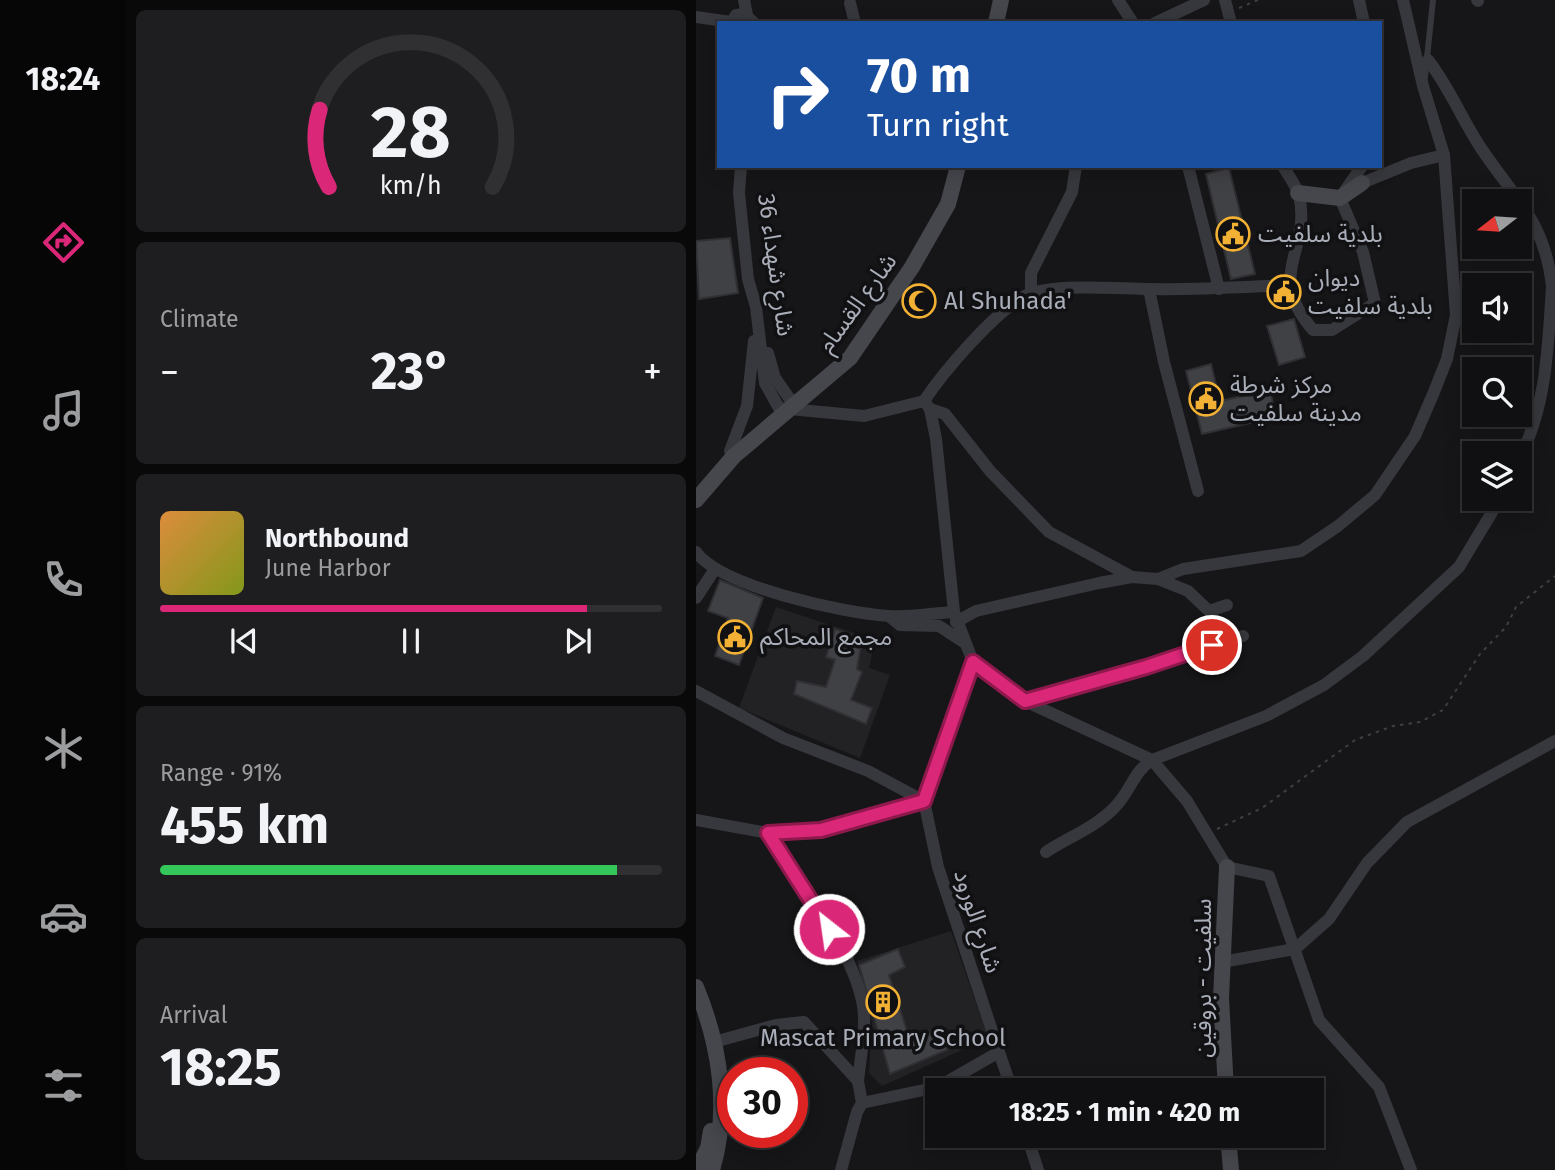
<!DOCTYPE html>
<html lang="en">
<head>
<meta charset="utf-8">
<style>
	:root { --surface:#101012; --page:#1e1e20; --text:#f1f3f6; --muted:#9c9d9f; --line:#303032; --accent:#db2777 }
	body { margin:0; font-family:"Fira Sans","Noto Sans Arabic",sans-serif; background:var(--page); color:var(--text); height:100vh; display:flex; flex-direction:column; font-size:26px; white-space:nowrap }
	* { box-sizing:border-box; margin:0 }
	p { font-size:23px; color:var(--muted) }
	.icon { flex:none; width:38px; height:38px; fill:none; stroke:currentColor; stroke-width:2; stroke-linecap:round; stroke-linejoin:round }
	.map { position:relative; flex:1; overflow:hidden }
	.details { display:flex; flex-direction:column; gap:10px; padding:10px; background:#09090a; width:570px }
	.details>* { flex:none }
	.guide { position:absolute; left:21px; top:21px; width:665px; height:147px; border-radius:0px; box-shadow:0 4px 18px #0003,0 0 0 2px var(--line); background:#1a4fa0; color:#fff; overflow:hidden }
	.needle { width:46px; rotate:253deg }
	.controls { position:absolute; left:766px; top:189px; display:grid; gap:14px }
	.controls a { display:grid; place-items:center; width:70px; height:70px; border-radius:0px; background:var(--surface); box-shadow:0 4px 18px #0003,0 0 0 2px var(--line); font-size:35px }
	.speed { position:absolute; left:21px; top:1057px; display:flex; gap:14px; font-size:35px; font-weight:700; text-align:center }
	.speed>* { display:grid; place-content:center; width:91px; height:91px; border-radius:50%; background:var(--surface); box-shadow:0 4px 18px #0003,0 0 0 2px var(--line); line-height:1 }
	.speed .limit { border:10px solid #d22; background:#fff; color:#111 }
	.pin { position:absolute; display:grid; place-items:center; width:60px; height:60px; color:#fff; margin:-30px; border:4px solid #fff; border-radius:50%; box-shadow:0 2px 7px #0007 }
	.me { position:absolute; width:77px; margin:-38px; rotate:330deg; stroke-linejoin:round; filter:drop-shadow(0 0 5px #0008) }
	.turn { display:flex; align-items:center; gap:24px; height:147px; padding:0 35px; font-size:32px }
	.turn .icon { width:91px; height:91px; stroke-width:2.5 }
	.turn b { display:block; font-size:49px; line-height:60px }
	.big { font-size:52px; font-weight:700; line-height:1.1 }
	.details .card { flex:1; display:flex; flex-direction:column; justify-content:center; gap:10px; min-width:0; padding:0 24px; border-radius:10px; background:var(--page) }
	.details .dial { align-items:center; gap:0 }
	.dial svg { height:182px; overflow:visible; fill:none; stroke:var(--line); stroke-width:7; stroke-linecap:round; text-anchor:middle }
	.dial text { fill:var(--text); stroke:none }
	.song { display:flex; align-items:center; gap:21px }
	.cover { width:84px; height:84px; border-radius:10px; background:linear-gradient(135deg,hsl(30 70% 55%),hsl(70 70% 35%)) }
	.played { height:7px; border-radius:4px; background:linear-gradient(90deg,var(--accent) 85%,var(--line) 85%) }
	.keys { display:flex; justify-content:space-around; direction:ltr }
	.heat { display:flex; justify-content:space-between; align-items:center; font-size:38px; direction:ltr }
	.charge { height:10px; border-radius:5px; background:linear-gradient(90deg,#34c759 91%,var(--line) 0) }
	.trip { position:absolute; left:229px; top:1078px; width:399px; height:70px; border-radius:0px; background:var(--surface); box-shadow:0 4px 18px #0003,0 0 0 2px var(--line); font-weight:700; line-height:70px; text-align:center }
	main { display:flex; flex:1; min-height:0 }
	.dock { display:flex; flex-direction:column; width:126px; justify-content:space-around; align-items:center; background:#060607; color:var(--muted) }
	.dock .icon { width:49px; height:49px }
	.dock .on { color:var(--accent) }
	.dock b { font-size:32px; color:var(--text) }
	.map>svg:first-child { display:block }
	.built { fill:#222225 }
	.building { fill:#404145; stroke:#303034; stroke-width:2 }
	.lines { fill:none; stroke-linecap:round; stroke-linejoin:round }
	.path { stroke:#3d3f44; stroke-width:2; stroke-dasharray:3.5 5; stroke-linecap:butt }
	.lane { stroke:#37383d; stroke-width:6 }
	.street { stroke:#37383d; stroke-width:12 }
	.secondary { stroke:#45474d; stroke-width:16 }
	.route-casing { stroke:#8e194d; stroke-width:18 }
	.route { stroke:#db2777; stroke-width:12 }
	.labels { text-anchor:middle; stroke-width:7; stroke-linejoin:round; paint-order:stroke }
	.poi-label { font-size:24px; fill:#a8adb8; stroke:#111113; text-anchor:start }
	.street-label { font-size:24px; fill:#a8adb8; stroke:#111113 }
</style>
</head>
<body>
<main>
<nav class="dock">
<b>18:24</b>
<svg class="icon on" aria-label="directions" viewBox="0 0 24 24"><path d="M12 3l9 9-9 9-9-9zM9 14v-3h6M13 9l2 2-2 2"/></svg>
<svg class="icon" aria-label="music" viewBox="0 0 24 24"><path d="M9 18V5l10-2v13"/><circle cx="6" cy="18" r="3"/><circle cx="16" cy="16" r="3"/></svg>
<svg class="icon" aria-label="phone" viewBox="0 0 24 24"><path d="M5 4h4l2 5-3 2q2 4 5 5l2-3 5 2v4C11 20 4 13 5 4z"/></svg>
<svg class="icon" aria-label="climate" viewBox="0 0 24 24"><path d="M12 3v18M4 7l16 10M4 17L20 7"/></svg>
<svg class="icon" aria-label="car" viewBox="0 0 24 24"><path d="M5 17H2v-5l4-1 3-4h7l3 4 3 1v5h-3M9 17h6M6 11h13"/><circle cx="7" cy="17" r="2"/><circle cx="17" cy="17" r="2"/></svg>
<svg class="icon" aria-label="filters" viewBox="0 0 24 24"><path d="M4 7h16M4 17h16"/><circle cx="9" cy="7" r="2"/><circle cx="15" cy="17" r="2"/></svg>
</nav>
<section class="details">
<div class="card dial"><svg viewBox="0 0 100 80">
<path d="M14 69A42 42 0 1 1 86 69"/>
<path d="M14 69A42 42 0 0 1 10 35" stroke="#db2777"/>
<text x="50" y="56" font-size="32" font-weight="700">28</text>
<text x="50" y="72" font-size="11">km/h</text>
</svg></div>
<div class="card"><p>Climate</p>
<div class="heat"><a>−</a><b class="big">23°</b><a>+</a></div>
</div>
<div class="card">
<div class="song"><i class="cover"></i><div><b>Northbound</b><p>June Harbor</p></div></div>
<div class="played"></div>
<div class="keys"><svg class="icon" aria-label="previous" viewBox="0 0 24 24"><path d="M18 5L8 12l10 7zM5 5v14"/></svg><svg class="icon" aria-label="pause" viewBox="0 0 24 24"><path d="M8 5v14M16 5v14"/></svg><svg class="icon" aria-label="next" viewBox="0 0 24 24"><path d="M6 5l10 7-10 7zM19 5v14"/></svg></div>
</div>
<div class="card"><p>Range · 91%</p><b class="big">455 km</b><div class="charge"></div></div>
<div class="card"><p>Arrival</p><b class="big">18:25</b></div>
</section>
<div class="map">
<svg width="859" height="1170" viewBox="0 0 859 1170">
	<rect width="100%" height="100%" fill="#161618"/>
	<g class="built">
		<path d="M80,607L179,640L173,668L194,675L164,758L43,708Z"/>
		<path d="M255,931L290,1032L286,1041L186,1086L173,1073L176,1023L161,961Z"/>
	</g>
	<g class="building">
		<path d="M533,168L559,274L535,279L510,174Z"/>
		<path d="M34,238L42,293L3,299L0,241Z"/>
		<path d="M598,319L609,357L583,365L571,326Z"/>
		<path d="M515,364L524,401L574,390L580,417L506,434L490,371Z"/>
		<path d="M24,580L67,598L43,665L19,656L32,618L12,611Z"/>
		<path d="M139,629L166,639L161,669L166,672L155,700L176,708L170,724L98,694L101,681L130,687L139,660L130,657Z"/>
		<path d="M202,949L209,967L193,975L213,1037L246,1028L251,1050L194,1074L163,965Z"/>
	</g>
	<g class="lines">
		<g class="path">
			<path d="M543,8L562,0"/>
			<path d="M521,829L566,808L659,740L697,726L724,722L747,710L784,654L810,627L820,607L859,576"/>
		</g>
		<path class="lane" d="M729,77L737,0"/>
		<g class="street">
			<path d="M48,0L51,15"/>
			<path d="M422,0L437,23"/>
			<path d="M529,0L535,23"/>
			<path d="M663,0L668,23"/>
			<path d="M781,0L782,1"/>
			<path d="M154,3L159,23"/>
			<path d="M0,17L35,22"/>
			<path d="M35,23L40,15L48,14L58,23"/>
			<path d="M459,23L508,0"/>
			<path d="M732,60C754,88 767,122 787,151C821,201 849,222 856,287C852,344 851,405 824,457"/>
			<path d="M45,166L43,193L52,279L60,307L69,383L83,408L168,416L228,401C248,371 296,315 327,297C352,282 423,289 453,289C499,290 546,287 592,285"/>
			<path d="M492,166L523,289"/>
			<path d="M587,166C592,175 600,185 603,195C616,251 568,274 617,330H636L679,303L667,252L644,198L666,166"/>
			<path d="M666,183L715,163L748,155"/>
			<path d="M453,289L468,362L502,491"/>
			<path d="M335,294V273L376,192L380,166"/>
			<path d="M72,353L79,378L98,405"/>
			<path d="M228,401L234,409L249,414L294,471L353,532L436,577"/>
			<path d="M234,409L240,439L258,612L277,662"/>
			<path d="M34,451L51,406L58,341"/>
			<path d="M0,552C26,587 148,613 192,616C213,618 237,613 258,612"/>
			<path d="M462,579L492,591L513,611L531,605"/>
			<path d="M0,598L19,569"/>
			<path d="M193,616L204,625L243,626L269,643"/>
			<path d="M260,622L280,611L403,583L436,577L462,579L487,569L605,551L642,526L679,495L719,436L738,392L751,359L760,315L748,155L727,86L707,0"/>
			<path d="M277,662L329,701L456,760L491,801L531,867L573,876L623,1020L683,1087L715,1170"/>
			<path d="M0,691L87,738L172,771L228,801"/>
			<path d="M329,701L547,636"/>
			<path d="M0,820L72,833L125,829L228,801"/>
			<path d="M72,833C102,878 167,963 168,1017C169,1038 164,1060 162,1081"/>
			<path d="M350,852C373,837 400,827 419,807C435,791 437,772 456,760L570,716L628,685L667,656L763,567L804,499"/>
			<path d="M526,962L599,949L633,919L671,863L711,822L859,741"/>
			<path d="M18,1042L80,1025L108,1022L162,1081L166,1103L161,1112L145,1170"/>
			<path d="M303,1052L316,1090"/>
			<path d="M166,1103L242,1087L303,1052L242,867L228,801L277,662"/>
			<path d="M331,1136L342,1170"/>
		</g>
		<g class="secondary">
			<path d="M300,23L305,0"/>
			<path d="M602,193L644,198L666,183"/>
			<path d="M0,500L38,456L154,358L216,267L252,204L262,166"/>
			<path d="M0,987C24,1045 34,1110 16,1170"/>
			<path d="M530,1090L525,998L531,867"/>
			<path d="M532,1136L535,1170"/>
			<path d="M1,1170L12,1148L15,1131"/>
		</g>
	</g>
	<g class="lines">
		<defs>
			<path id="route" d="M133,929L72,833L125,830L228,801L277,662L329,701L450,667L516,645"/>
		</defs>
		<use href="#route" class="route-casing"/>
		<use href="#route" class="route"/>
	</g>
	<defs>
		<symbol id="civic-ring" viewBox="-11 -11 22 22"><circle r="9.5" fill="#111113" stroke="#f2b134" stroke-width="1.5"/><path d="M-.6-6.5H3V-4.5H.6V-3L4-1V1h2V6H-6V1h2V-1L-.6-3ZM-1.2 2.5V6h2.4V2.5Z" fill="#f2b134"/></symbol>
		<symbol id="mosque-ring" viewBox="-11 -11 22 22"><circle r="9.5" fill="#111113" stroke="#f2b134" stroke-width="1.5"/><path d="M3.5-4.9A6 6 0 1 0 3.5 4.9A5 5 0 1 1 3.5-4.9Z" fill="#f2b134"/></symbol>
		<symbol id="building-ring" viewBox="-11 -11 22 22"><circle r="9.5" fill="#111113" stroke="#f2b134" stroke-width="1.5"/><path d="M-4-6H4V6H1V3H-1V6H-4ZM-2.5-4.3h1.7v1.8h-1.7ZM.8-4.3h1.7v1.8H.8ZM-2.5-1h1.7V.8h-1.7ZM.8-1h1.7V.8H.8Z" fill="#f2b134"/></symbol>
	</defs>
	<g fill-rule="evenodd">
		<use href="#civic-ring" x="518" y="215" width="38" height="38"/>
		<use href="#civic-ring" x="569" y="273" width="38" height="38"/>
		<use href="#mosque-ring" x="204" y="282" width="38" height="38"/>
		<use href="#civic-ring" x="491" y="380" width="38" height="38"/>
		<use href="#civic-ring" x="20" y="618" width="38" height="38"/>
		<use href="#building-ring" x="168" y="983" width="38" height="38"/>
	</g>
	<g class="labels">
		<g class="poi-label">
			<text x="562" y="242">بلدية سلفيت</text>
			<text x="612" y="286">ديوان<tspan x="612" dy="28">بلدية سلفيت</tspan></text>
			<text x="248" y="309">Al Shuhada'</text>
			<text x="534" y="393">مركز شرطة<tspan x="534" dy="28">مدينة سلفيت</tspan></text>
			<text x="64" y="645">مجمع المحاكم</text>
			<text x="187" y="1046" text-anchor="middle">Mascat Primary School</text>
		</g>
		<g class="street-label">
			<text transform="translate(80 265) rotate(82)" y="8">شارع شهداء 36</text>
			<text transform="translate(161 303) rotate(-54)" y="8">شارع القسام</text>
			<text transform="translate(282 921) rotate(72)" y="8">شارع الورود</text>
			<text transform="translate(507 978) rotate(-90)" y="8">سلفيت - بروقين</text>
		</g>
	</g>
</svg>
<div class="controls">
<a><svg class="needle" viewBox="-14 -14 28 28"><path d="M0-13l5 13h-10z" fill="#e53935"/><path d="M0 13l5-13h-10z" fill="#9c9d9f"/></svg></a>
<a><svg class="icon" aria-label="sound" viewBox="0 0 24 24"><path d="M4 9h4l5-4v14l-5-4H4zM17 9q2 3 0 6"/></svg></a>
<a><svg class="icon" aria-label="search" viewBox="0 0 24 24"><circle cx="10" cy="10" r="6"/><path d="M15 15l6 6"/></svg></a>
<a><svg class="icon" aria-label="layers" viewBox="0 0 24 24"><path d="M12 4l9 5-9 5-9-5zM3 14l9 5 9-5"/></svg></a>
</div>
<div class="speed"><div class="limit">30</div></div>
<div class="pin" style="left:516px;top:645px;background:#d93025"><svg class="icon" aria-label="arrive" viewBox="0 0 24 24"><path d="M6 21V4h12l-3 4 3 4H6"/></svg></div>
<svg class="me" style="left:133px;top:929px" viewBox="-20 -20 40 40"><circle r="17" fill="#db2777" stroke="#fff" stroke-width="3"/><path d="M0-11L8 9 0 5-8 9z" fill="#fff"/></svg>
<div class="trip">18:25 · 1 min · 420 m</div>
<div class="guide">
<div class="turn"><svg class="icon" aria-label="right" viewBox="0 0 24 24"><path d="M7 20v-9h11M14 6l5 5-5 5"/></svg><div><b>70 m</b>Turn right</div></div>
</div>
</div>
</main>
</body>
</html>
